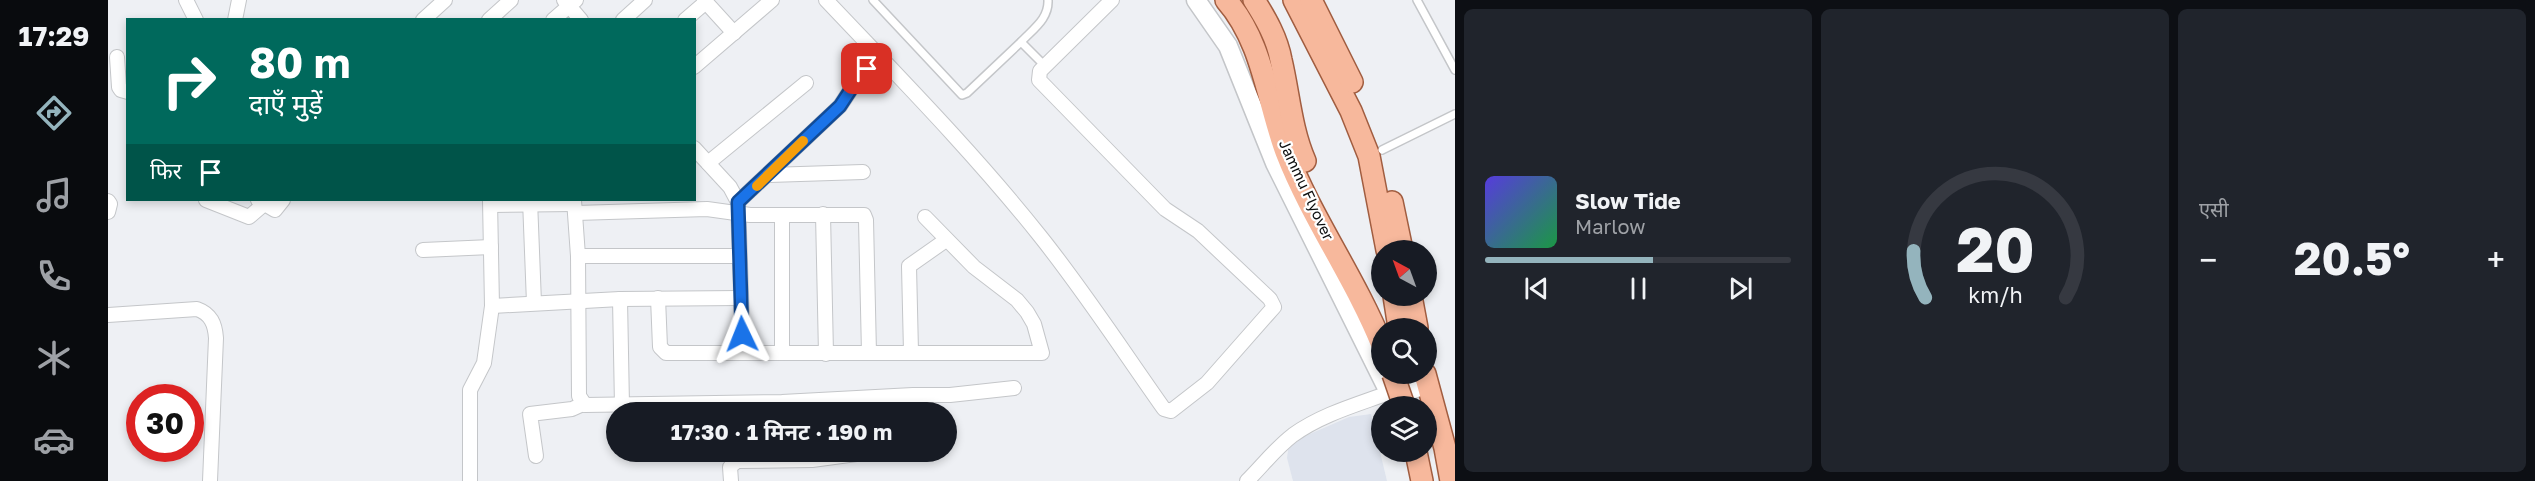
<!DOCTYPE html>
<html lang="hi">
<head>
<meta charset="utf-8">
<style>
	:root { --surface:#171b24; --page:#20242c; --text:#f1f3f6; --muted:#9ea1a6; --line:#363941; --accent:#94b4bd }
	body { margin:0; font-family:"Golos Text","Noto Sans Devanagari",sans-serif; background:var(--page); color:var(--text); height:100vh; display:flex; flex-direction:column; font-size:22px; white-space:nowrap }
	* { box-sizing:border-box; margin:0 }
	p { font-size:20px; color:var(--muted) }
	.icon { flex:none; width:33px; height:33px; fill:none; stroke:currentColor; stroke-width:2; stroke-linecap:round; stroke-linejoin:round }
	.map { position:relative; flex:1; overflow:hidden }
	.panel { display:flex; flex-direction:column; gap:9px; padding:9px; background:#0d0f14; width:1080px }
	.panel>* { flex:none }
	.banner { position:absolute; left:18px; top:18px; width:570px; height:183px; border-radius:0px; box-shadow:0 3px 9px #0003; background:#00695c; color:#fff; overflow:hidden }
	.needle { width:39px; rotate:319deg }
	.controls { position:absolute; left:1263px; top:240px; display:grid; gap:12px }
	.controls a { display:grid; place-items:center; width:66px; height:66px; border-radius:50%; background:var(--surface); box-shadow:0 3px 9px #0003; font-size:30px }
	.speed { position:absolute; left:18px; top:384px; display:flex; gap:12px; font-size:30px; font-weight:700; text-align:center }
	.speed>* { display:grid; place-content:center; width:78px; height:78px; border-radius:50%; background:var(--surface); box-shadow:0 3px 9px #0003; line-height:1 }
	.speed .limit { border:9px solid #d22; background:#fff; color:#111 }
	.pin { position:absolute; display:grid; place-items:center; width:51px; height:51px; color:#fff; margin:-26px; border-radius:12px; box-shadow:0 3px 9px #0006 }
	.me { position:absolute; width:66px; margin:-33px; rotate:358deg; stroke-linejoin:round; filter:drop-shadow(0 0 4px #0008) }
	.turn { display:flex; align-items:center; gap:21px; height:126px; padding:0 24px; font-size:27px }
	.turn .icon { width:78px; height:78px; stroke-width:2.5 }
	.turn b { display:block; font-size:42px; line-height:51px }
	.then { display:flex; align-items:center; height:57px; padding:0 24px; background:#0003; gap:12px; font-size:22px }
	.big { font-size:45px; font-weight:700; line-height:1.1 }
	.panel .card { flex:1; display:flex; flex-direction:column; justify-content:center; gap:9px; min-width:0; padding:0 21px; border-radius:9px; background:var(--page) }
	.panel .dial { align-items:center; gap:0 }
	.dial svg { height:156px; overflow:visible; fill:none; stroke:var(--line); stroke-width:7; stroke-linecap:round; text-anchor:middle }
	.dial text { fill:var(--text); stroke:none }
	.song { display:flex; align-items:center; gap:18px }
	.cover { width:72px; height:72px; border-radius:9px; background:linear-gradient(135deg,hsl(250 70% 55%),hsl(140 70% 35%)) }
	.played { height:6px; border-radius:3px; background:linear-gradient(90deg,var(--accent) 55%,var(--line) 55%) }
	.keys { display:flex; justify-content:space-around; direction:ltr }
	.heat { display:flex; justify-content:space-between; align-items:center; font-size:33px; direction:ltr }
	.panel .tiles { flex:1; display:grid; gap:9px; grid-template-columns:repeat(3,1fr) }
	.trip { position:absolute; left:498px; top:402px; width:351px; height:60px; border-radius:30px; background:var(--surface); box-shadow:0 3px 9px #0003; font-weight:700; line-height:60px; text-align:center }
	main { display:flex; flex:1; min-height:0 }
	.dock { display:flex; flex-direction:column; width:108px; justify-content:space-around; align-items:center; background:#090b0e; color:var(--muted) }
	.dock .icon { width:42px; height:42px }
	.dock .current { color:var(--accent) }
	.dock b { font-size:27px; color:var(--text) }
	.map>svg:first-child { display:block }
	.built { fill:#dee3ed }
	.lines { fill:none; stroke-linecap:round; stroke-linejoin:round }
	.lane-casing { stroke:#c4c6c9; stroke-width:10 }
	.street-casing { stroke:#c4c6c9; stroke-width:16 }
	.secondary-casing { stroke:#c4c6c9; stroke-width:21 }
	.primary-casing { stroke:#a15d40; stroke-width:24 }
	.lane { stroke:#fff; stroke-width:7 }
	.street { stroke:#fff; stroke-width:14 }
	.secondary { stroke:#fff; stroke-width:18 }
	.primary { stroke:#f7b89c; stroke-width:21 }
	.primary-bridge-casing { stroke:#a15d40; stroke-width:24; stroke-linecap:butt }
	.primary-bridge { stroke:#f7b89c; stroke-width:21 }
	.route-casing { stroke:#114b97; stroke-width:15 }
	.route { stroke:#1a73e8; stroke-width:10 }
	.slow { stroke:#f59e0b; stroke-width:10 }
	.labels { text-anchor:middle; stroke-width:4.5; stroke-linejoin:round; paint-order:stroke }
	.street-label { font-size:15px; fill:#0d0e0f; stroke:#fff }
</style>
</head>
<body>
<main>
<nav class="dock">
<b>17:29</b>
<svg class="icon current" aria-label="directions" viewBox="0 0 24 24"><path d="M12 3l9 9-9 9-9-9zM9 14v-3h6M13 9l2 2-2 2"/></svg>
<svg class="icon" aria-label="music" viewBox="0 0 24 24"><path d="M9 18V5l10-2v13"/><circle cx="6" cy="18" r="3"/><circle cx="16" cy="16" r="3"/></svg>
<svg class="icon" aria-label="phone" viewBox="0 0 24 24"><path d="M5 4h4l2 5-3 2q2 4 5 5l2-3 5 2v4C11 20 4 13 5 4z"/></svg>
<svg class="icon" aria-label="climate" viewBox="0 0 24 24"><path d="M12 3v18M4 7l16 10M4 17L20 7"/></svg>
<svg class="icon" aria-label="car" viewBox="0 0 24 24"><path d="M5 17H2v-5l4-1 3-4h7l3 4 3 1v5h-3M9 17h6M6 11h13"/><circle cx="7" cy="17" r="2"/><circle cx="17" cy="17" r="2"/></svg>
</nav>
<div class="map">
<svg width="1347" height="481" viewBox="0 0 1347 481">
	<rect width="100%" height="100%" fill="#eef0f4"/>
	<path class="built" d="M1263,414L1279,481H1185L1179,458L1181,443L1241,417Z"/>
	<g class="lines">
		<defs>
			<g id="lane">
				<path d="M765,0L854,95L859,93L913,42"/>
				<path d="M1309,0L1347,70"/>
				<path d="M937,66L913,42C925,29 941,19 940,0"/>
				<path d="M1274,150L1347,114"/>
			</g>
			<g id="street">
				<path d="M78,0L88,20"/>
				<path d="M456,0L473,20"/>
				<path d="M596,0L626,33"/>
				<path d="M718,0C790,76 866,153 932,236C976,291 1015,351 1056,409L1063,411L1099,383L1166,307L1162,299L1090,231L1057,209L931,80L932,71L1004,0"/>
				<path d="M127,20L131,0"/>
				<path d="M315,20L337,0"/>
				<path d="M381,20L403,0"/>
				<path d="M445,20L468,0"/>
				<path d="M515,20L537,0"/>
				<path d="M577,20L598,2"/>
				<path d="M9,57L11,87L13,90L20,92"/>
				<path d="M586,67L664,0"/>
				<path d="M586,148L622,187L630,202L635,353"/>
				<path d="M600,163L698,83"/>
				<path d="M661,175L755,172"/>
				<path d="M98,200L141,217L155,205"/>
				<path d="M150,200L167,210L175,200"/>
				<path d="M422,200L426,303"/>
				<path d="M466,200L470,256L471,396L477,405L674,402L805,395H842L906,388"/>
				<path d="M0,201L2,204L0,212"/>
				<path d="M630,202L732,106L751,77L773,58"/>
				<path d="M383,205L466,204"/>
				<path d="M468,213L599,209L642,215H756L758,220L761,353"/>
				<path d="M715,214L718,354"/>
				<path d="M315,250L383,247"/>
				<path d="M470,256H631"/>
				<path d="M550,298L552,347L558,353H934L926,324L919,312L909,300L866,267L817,217"/>
				<path d="M512,299L514,406"/>
				<path d="M384,306L512,299L633,298"/>
				<path d="M0,315L89,309C103,314 107,324 108,338L102,481"/>
				<path d="M803,352L801,266L838,240"/>
				<path d="M674,353V216"/>
				<path d="M428,456L422,414L464,409L475,404"/>
				<path d="M362,481V390L376,363L384,306L382,200"/>
				<path d="M623,481L622,467L629,461L704,460L763,452"/>
				<path d="M1139,481C1154,466 1168,448 1185,435C1214,414 1251,404 1283,392"/>
			</g>
			<path id="secondary" d="M1088,0L1120,46L1167,163L1279,388L1289,394L1319,385"/>
			<g id="primary">
				<path d="M1118,0C1155,42 1159,101 1178,152C1204,219 1247,278 1274,345"/>
				<path d="M1146,0C1158,19 1169,38 1173,60C1181,94 1183,129 1197,161"/>
				<path d="M1186,0L1243,111L1261,156L1279,250"/>
				<path d="M1203,0L1244,82"/>
				<path d="M1284,202L1294,250"/>
				<path d="M1286,296L1291,328"/>
				<path d="M1303,296L1309,328"/>
				<path d="M1317,374L1337,448L1343,481"/>
				<path d="M1308,452L1314,481"/>
			</g>
		</defs>
		<use href="#lane" class="lane-casing"/>
		<use href="#street" class="street-casing"/>
		<use href="#secondary" class="secondary-casing"/>
		<use href="#primary" class="primary-casing"/>
		<use href="#lane" class="lane"/>
		<use href="#street" class="street"/>
		<use href="#secondary" class="secondary"/>
		<use href="#primary" class="primary"/>
		<defs>
			<path id="primary-bridge" d="M1285,374L1296,406"/>
		</defs>
		<use href="#primary-bridge" class="primary-bridge-casing"/>
		<use href="#primary-bridge" class="primary-bridge"/>
	</g>
	<g class="lines">
		<defs>
			<path id="route" d="M634,334L630,202L732,106L751,77L759,69"/>
		</defs>
		<use href="#route" class="route-casing"/>
		<use href="#route" class="route"/>
		<path class="slow" d="M649,186L695,141"/>
	</g>
	<g class="labels">
		<g class="street-label">
			<text transform="translate(1198 190) rotate(65)" y="5">Jammu Flyover</text>
		</g>
	</g>
</svg>
<div class="controls">
<a><svg class="needle" viewBox="-14 -14 28 28"><path d="M0-13l5 13h-10z" fill="#e53935"/><path d="M0 13l5-13h-10z" fill="#9ea1a6"/></svg></a>
<a><svg class="icon" aria-label="search" viewBox="0 0 24 24"><circle cx="10" cy="10" r="6"/><path d="M15 15l6 6"/></svg></a>
<a><svg class="icon" aria-label="layers" viewBox="0 0 24 24"><path d="M12 4l9 5-9 5-9-5zM3 14l9 5 9-5"/></svg></a>
</div>
<div class="speed"><div class="limit">30</div></div>
<div class="pin" style="left:759px;top:69px;background:#d93025"><svg class="icon" aria-label="arrive" viewBox="0 0 24 24"><path d="M6 21V4h12l-3 4 3 4H6"/></svg></div>
<svg class="me" style="left:634px;top:334px" viewBox="-20 -20 40 40"><path d="M0-17L14 15 0 8-14 15z" fill="#1a73e8" stroke="#fff" stroke-width="4"/></svg>
<div class="trip">17:30 · 1 मिनट · 190 m</div>
<div class="banner">
<div class="turn"><svg class="icon" aria-label="right" viewBox="0 0 24 24"><path d="M7 20v-9h11M14 6l5 5-5 5"/></svg><div><b>80 m</b>दाएँ मुड़ें</div></div>
<div class="then">फिर<svg class="icon" aria-label="arrive" viewBox="0 0 24 24"><path d="M6 21V4h12l-3 4 3 4H6"/></svg></div>
</div>
</div>
<section class="panel">
<div class="tiles">
<div class="card">
<div class="song"><i class="cover"></i><div><b>Slow Tide</b><p>Marlow</p></div></div>
<div class="played"></div>
<div class="keys"><svg class="icon" aria-label="previous" viewBox="0 0 24 24"><path d="M18 5L8 12l10 7zM5 5v14"/></svg><svg class="icon" aria-label="pause" viewBox="0 0 24 24"><path d="M8 5v14M16 5v14"/></svg><svg class="icon" aria-label="next" viewBox="0 0 24 24"><path d="M6 5l10 7-10 7zM19 5v14"/></svg></div>
</div>
<div class="card dial"><svg viewBox="0 0 100 80">
<path d="M14 69A42 42 0 1 1 86 69"/>
<path d="M14 69A42 42 0 0 1 8 45" stroke="#94b4bd"/>
<text x="50" y="56" font-size="32" font-weight="700">20</text>
<text x="50" y="72" font-size="11">km/h</text>
</svg></div>
<div class="card"><p>एसी</p>
<div class="heat"><a>−</a><b class="big">20.5°</b><a>+</a></div>
</div>
</div>
</section>
</main>
</body>
</html>
